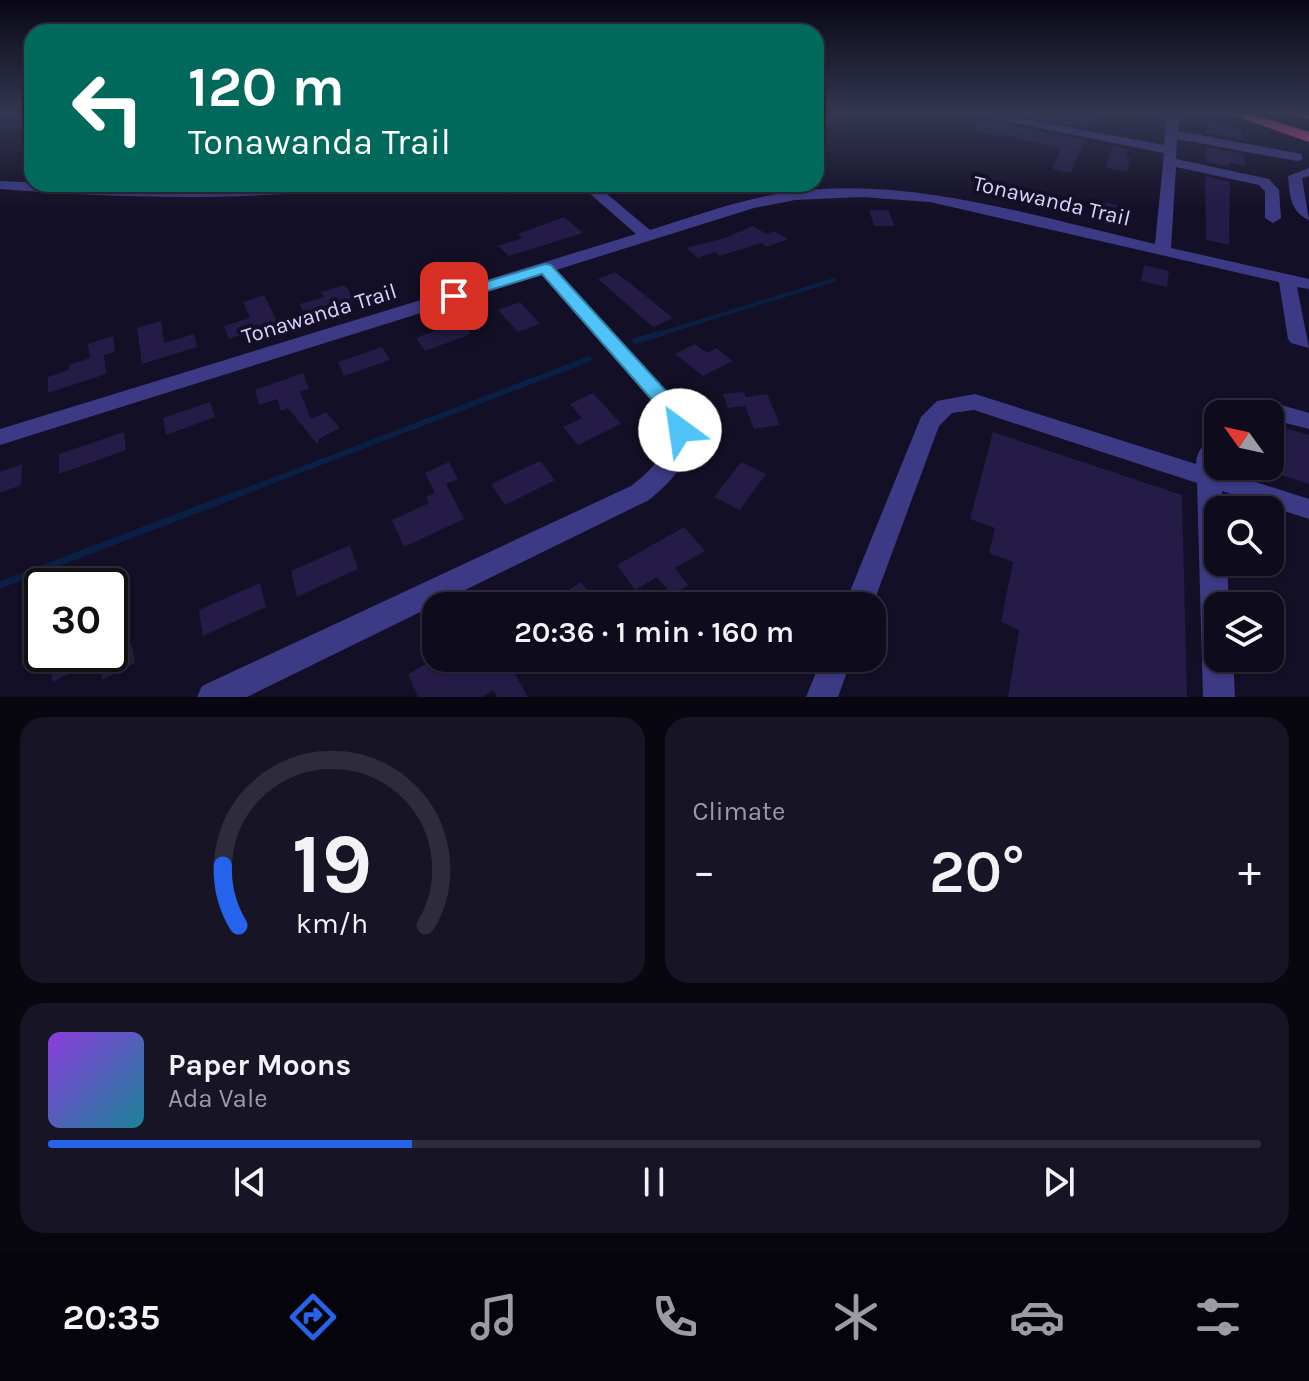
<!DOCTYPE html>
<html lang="en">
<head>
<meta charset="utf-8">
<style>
	:root { --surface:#0e0b1c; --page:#171425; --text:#f1f3f6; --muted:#9b9ba3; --line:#2e2b3b; --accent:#2563eb }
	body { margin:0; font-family:Karla,sans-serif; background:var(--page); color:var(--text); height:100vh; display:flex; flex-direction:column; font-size:30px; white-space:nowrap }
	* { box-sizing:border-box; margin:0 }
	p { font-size:26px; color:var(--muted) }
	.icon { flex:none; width:44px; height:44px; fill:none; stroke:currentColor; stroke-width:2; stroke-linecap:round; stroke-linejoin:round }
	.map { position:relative; height:697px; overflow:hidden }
	.drawer { display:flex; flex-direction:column; gap:20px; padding:20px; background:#08060f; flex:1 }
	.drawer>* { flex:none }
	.guide { position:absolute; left:24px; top:24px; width:800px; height:168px; border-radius:24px; box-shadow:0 2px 6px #0004,0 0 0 2px var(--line); background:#00695c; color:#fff; overflow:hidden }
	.needle { width:52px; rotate:303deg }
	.fabs { position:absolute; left:1204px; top:400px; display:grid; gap:16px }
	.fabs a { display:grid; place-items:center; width:80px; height:80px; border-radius:16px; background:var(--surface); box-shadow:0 2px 6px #0004,0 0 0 2px var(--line); font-size:40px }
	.speed { position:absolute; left:24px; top:568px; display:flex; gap:16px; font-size:40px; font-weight:700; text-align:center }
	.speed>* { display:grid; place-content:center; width:104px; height:104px; border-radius:50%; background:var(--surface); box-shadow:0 2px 6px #0004,0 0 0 2px var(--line); line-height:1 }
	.speed .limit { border:4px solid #111; border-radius:12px; background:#fff; color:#111 }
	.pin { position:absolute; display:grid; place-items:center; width:68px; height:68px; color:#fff; margin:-34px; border-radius:16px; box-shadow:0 4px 12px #0006 }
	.me { position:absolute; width:88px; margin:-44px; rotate:329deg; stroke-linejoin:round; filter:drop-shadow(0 0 6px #0008) }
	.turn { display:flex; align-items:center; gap:28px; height:168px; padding:0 32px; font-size:36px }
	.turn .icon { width:104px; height:104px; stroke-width:2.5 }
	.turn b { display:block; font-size:56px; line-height:68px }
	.big { font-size:60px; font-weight:600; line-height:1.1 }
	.drawer .widget { flex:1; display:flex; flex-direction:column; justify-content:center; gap:12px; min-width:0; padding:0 28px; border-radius:24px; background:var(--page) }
	.drawer .dial { align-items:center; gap:0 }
	.dial svg { height:208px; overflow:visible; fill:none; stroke:var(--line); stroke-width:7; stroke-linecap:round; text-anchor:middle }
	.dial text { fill:var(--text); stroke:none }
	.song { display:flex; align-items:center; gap:24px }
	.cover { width:96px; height:96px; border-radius:12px; background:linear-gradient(135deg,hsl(270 70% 55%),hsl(190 70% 35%)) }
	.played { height:8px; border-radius:4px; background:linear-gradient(90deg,var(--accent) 30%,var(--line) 30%) }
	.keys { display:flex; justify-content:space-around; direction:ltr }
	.heat { display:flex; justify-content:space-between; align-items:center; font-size:44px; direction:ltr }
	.drawer .tiles { flex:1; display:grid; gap:20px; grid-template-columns:1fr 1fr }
	.widget:last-child { grid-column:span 2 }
	.trip { position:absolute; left:422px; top:592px; width:464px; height:80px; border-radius:24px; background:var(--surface); box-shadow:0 2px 6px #0004,0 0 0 2px var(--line); font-weight:600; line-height:80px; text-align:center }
	.dock { display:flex; height:128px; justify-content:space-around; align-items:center; background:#06040b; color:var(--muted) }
	.dock .icon { width:56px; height:56px }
	.dock .selected { color:var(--accent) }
	.dock b { font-size:36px; color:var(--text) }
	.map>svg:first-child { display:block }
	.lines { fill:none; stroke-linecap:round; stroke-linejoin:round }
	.stream-far3 { stroke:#0a1f44; stroke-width:3 }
	.stream-far2 { stroke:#0a1f44; stroke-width:4 }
	.stream-far1 { stroke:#0a1f44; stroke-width:6 }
	.stream { stroke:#0a1f44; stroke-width:7 }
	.building { fill:#241b47 }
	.minor { fill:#3d3a85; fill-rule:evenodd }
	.highway { fill:#ff4fa3; fill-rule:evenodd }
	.route { fill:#4fc3f7; stroke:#337fa1; stroke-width:2 }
	.labels { text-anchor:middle; stroke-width:8; stroke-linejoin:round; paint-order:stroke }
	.street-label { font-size:22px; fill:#d9d4ff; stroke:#130f26 }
</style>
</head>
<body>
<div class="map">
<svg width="1309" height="697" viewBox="0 0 1309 697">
	<rect width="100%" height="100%" fill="#130f26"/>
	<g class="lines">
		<path class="stream-far3" d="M0,128H32"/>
		<path class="stream-far2" d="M656,335L834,280"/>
		<g class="stream-far1">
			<path d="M635,341L663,333"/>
			<path d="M238,494L589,359"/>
		</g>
		<path class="stream" d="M0,585L243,492"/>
	</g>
	<g class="building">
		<path d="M1006,113H1061L1094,117L1089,128Z"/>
		<path d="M977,118L1084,140L1071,173L1052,169L1061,149L1003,135L1002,137L975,132Z"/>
		<path d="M1206,123L1241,129L1242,140L1206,133Z"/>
		<path d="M1112,146L1128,149L1126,157L1130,158L1127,172L1106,168Z"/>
		<path d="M1206,147L1244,154L1245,166L1229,163V167L1206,162Z"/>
		<path d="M1205,176L1230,182L1229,245L1206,240Z"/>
		<path d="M1099,201L1117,205L1113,222L1095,218Z"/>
		<path d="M869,210H888L895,226H874Z"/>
		<path d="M564,217L583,233L509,256L498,246L522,238L518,234Z"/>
		<path d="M753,226L766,234L774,231L788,239L767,247L761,243L720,256L715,252L698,258L686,248L722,239Z"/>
		<path d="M1144,265L1169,271L1167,287L1141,281Z"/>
		<path d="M615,272L631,284L673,318L653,327L598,279Z"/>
		<path d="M345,285L355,301L306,317L300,304L324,297L321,292Z"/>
		<path d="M264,295L278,323L229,339L224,326L250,318L243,302Z"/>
		<path d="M520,302L540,324L518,332L498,310Z"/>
		<path d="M161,321L164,343L194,334L197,347L142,364L137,328Z"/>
		<path d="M461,321L471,334L425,351L416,338Z"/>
		<path d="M113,336L115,352L104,355L106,374L48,393V377L69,370V365L90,358L88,344Z"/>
		<path d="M695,344L707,353L716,348L733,361L703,376L675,354Z"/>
		<path d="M382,347L390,360L344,376L338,362Z"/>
		<path d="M303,373L309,389L300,392L311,419L326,412L340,428L319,439L318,445L288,408L281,411L277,399L259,405L255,390Z"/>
		<path d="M744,392L746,397L767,394L780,425L754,429L745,406L728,408L723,394Z"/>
		<path d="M593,393L621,424L578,445L563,427L582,418L570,404Z"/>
		<path d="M210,402L215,417L166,435L163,418Z"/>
		<path d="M1274,425L1309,435V484L1281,475Z"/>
		<path d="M124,432L126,450L59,474V454Z"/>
		<path d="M993,432L1182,495L1187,697H1008L1019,630L1001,622L1013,562L989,553L995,528L970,519Z"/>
		<path d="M540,461L555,480L505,505L491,484Z"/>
		<path d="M449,462L458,479L446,484L464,519L404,547L392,520L429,503L426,497L435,493L425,473Z"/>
		<path d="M741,462L766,474L740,510L714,497Z"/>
		<path d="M22,464L21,485L0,493V472Z"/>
		<path d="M684,527L705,551L675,568L688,585L672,595L657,577L635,590L617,565Z"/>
		<path d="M350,545L358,569L297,597L291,571Z"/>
		<path d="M581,582L598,606H543Z"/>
		<path d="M260,583L266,607L203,636L199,610Z"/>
		<path d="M118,620L122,649L132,644L135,663L102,680L100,659L52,682L50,654H110V621Z"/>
		<path d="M436,658H506L528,697H497L493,690L482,697H418L408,674Z"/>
	</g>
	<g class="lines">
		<g class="minor">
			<path d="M965,113H990L1164,145L1167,113H1179L1178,131L1302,154V160L1297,161L1177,139L1176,159L1269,179L1279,190L1281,218L1273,223L1265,218V191L1259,185L1176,167L1171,248L1309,279V289L1297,287L1309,348L1291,343L1288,339L1279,282L930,202L862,197L795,200L754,208L556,270L681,408C701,448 681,474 649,500L247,697H197L202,686L631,486C657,466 676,445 661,412L542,275L0,445V429L636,234L579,184H595L650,230C698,215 747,197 797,191C918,177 1039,218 1155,244L1164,153Z"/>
			<path d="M1309,168V176L1302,178L1309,220C1290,212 1290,195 1288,176Z"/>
			<path d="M0,181L175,189L358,184C346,194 315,192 299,193C199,200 100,197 0,189Z"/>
			<path d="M975,394L1196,464C1196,450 1206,441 1218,437V466L1221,471L1309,499V519L1222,491L1223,510H1218V562H1227L1229,606H1218V658H1233L1235,697H1203L1197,483L974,410L952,413L939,426L872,607L844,606L921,417L937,401Z"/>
			<path d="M1255,404H1278L1309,413V429L1270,419V414H1237L1240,408Z"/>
			<path d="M822,658H852L838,697H806Z"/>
		</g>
		<g class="highway">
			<path d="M1227,113H1248L1309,132V142Z"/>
			<path d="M1295,113H1309V119L1297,116Z"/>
		</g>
	</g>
	<linearGradient id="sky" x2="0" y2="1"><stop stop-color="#0a0815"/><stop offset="0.54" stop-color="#333752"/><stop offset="1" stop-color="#333752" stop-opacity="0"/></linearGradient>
	<rect width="1309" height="210" fill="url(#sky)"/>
	<path class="route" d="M545,264L551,265L677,403L690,430L687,435H673L662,411L542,274L454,301L446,296L449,293Z"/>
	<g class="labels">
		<g class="street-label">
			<text transform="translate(1052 200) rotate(13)" y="8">Tonawanda Trail</text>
			<text transform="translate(319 313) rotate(-17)" y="8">Tonawanda Trail</text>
		</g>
	</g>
</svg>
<div class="fabs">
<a><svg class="needle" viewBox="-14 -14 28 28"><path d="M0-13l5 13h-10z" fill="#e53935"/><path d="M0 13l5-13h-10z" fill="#9b9ba3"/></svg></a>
<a><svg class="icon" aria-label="search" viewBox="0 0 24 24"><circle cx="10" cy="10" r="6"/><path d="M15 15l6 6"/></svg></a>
<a><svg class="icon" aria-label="layers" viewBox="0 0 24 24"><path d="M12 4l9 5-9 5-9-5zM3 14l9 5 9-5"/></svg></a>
</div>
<div class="speed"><div class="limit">30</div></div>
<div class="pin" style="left:454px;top:296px;background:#d93025"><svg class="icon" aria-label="arrive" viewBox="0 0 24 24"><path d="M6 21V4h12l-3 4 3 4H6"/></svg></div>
<svg class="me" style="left:680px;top:430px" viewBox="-20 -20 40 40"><circle r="19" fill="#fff"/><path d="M0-13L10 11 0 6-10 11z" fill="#4fc3f7"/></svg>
<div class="trip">20:36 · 1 min · 160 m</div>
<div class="guide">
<div class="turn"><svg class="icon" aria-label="left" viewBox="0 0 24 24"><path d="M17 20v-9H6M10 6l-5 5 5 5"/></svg><div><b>120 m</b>Tonawanda Trail</div></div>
</div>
</div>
<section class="drawer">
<div class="tiles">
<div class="widget dial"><svg viewBox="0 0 100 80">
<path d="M14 69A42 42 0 1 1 86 69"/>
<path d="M14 69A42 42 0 0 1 8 46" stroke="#2563eb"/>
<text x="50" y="56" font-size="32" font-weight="700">19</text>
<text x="50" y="72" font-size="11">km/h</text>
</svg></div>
<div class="widget"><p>Climate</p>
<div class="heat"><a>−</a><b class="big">20°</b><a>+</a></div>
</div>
<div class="widget">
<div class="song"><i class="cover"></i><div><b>Paper Moons</b><p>Ada Vale</p></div></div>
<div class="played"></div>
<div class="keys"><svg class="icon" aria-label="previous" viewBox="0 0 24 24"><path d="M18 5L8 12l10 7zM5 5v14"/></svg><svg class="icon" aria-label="pause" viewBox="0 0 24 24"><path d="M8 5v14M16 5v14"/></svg><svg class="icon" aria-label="next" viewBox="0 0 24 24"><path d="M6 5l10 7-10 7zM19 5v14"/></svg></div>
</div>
</div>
</section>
<nav class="dock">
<b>20:35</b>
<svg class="icon selected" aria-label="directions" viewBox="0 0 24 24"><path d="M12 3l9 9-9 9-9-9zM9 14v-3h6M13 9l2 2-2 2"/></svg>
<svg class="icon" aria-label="music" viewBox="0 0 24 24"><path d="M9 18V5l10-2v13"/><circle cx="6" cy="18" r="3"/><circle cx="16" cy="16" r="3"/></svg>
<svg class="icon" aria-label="phone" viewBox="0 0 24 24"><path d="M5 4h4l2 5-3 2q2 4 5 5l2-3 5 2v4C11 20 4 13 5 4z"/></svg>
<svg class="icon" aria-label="climate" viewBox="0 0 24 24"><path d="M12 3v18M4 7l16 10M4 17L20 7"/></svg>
<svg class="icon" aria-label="car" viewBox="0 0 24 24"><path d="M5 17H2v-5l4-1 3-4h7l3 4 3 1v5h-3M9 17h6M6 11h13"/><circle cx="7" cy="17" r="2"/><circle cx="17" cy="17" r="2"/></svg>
<svg class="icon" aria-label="filters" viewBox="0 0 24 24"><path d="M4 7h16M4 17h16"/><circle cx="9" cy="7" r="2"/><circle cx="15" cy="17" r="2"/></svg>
</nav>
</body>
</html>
